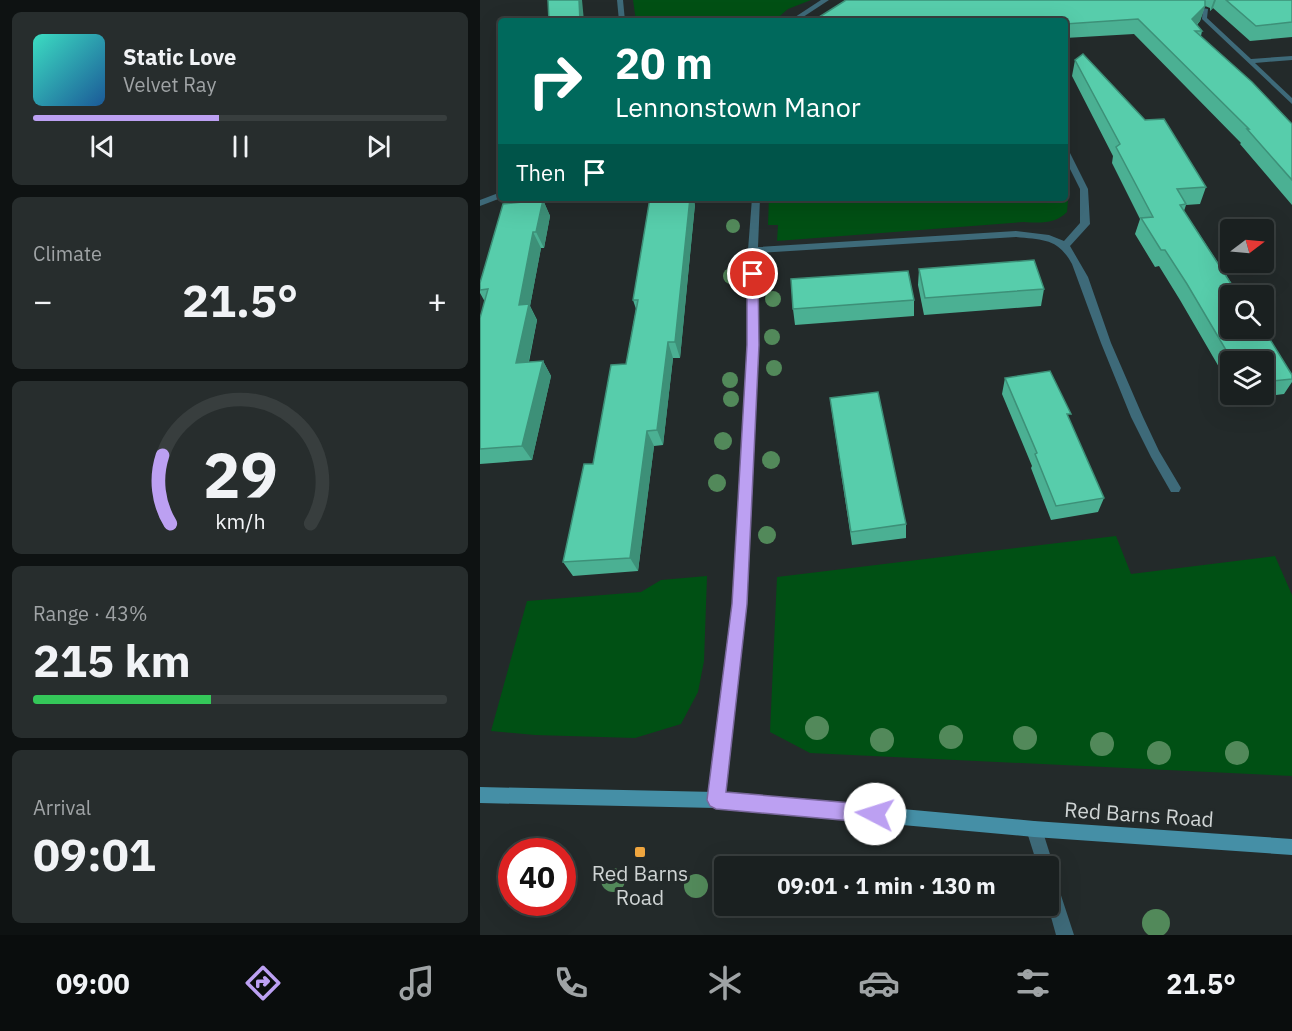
<!DOCTYPE html>
<html lang="en">
<head>
<meta charset="utf-8">
<style>
	:root { --surface:#1a2020; --page:#272d2d; --text:#f1f3f6; --muted:#9fa3a5; --line:#383e3e; --accent:#bca0f2 }
	body { margin:0; font-family:"IBM Plex Sans",sans-serif; background:var(--page); color:var(--text); height:100vh; display:flex; flex-direction:column; font-size:22px; white-space:nowrap }
	* { box-sizing:border-box; margin:0 }
	p { font-size:20px; color:var(--muted) }
	.icon { flex:none; width:33px; height:33px; fill:none; stroke:currentColor; stroke-width:2; stroke-linecap:round; stroke-linejoin:round }
	.map { position:relative; flex:1; overflow:hidden }
	.drawer { display:flex; flex-direction:column; gap:12px; padding:12px; background:#0e1212; width:480px }
	.drawer>* { flex:none }
	.top-card { position:absolute; left:18px; top:18px; width:570px; height:183px; border-radius:6px; box-shadow:0 6px 24px #0002,0 0 0 2px var(--line); background:#00695c; color:#fff; overflow:hidden }
	.needle { width:39px; rotate:74deg }
	.tools { position:absolute; left:740px; top:219px; display:grid; gap:12px }
	.tools a { display:grid; place-items:center; width:54px; height:54px; border-radius:6px; background:var(--surface); box-shadow:0 6px 24px #0002,0 0 0 2px var(--line); font-size:30px }
	.speed { position:absolute; left:18px; top:838px; display:flex; gap:12px; font-size:30px; font-weight:700; text-align:center }
	.speed>* { display:grid; place-content:center; width:78px; height:78px; border-radius:50%; background:var(--surface); box-shadow:0 6px 24px #0002,0 0 0 2px var(--line); line-height:1 }
	.speed .limit { border:9px solid #d22; background:#fff; color:#111 }
	.pin { position:absolute; display:grid; place-items:center; width:51px; height:51px; color:#fff; margin:-26px; border:3px solid #fff; border-radius:50%; box-shadow:0 2px 6px #0007 }
	.me { position:absolute; width:66px; margin:-33px; rotate:275deg; stroke-linejoin:round; filter:drop-shadow(0 0 4px #0008) }
	.turn { display:flex; align-items:center; gap:21px; height:126px; padding:0 18px; font-size:27px }
	.turn .icon { width:78px; height:78px; stroke-width:2.5 }
	.turn b { display:block; font-size:42px; line-height:51px }
	.then { display:flex; align-items:center; height:57px; padding:0 18px; background:#0003; gap:12px; font-size:22px }
	.big { font-size:45px; font-weight:700; line-height:1.1 }
	.drawer .card { flex:1; display:flex; flex-direction:column; justify-content:center; gap:9px; min-width:0; padding:0 21px; border-radius:9px; background:var(--page) }
	.drawer .dial { align-items:center; gap:0 }
	.dial svg { height:156px; overflow:visible; fill:none; stroke:var(--line); stroke-width:7; stroke-linecap:round; text-anchor:middle }
	.dial text { fill:var(--text); stroke:none }
	.song { display:flex; align-items:center; gap:18px }
	.cover { width:72px; height:72px; border-radius:9px; background:linear-gradient(135deg,hsl(170 70% 55%),hsl(210 70% 35%)) }
	.played { height:6px; border-radius:3px; background:linear-gradient(90deg,var(--accent) 45%,var(--line) 45%) }
	.keys { display:flex; justify-content:space-around; direction:ltr }
	.heat { display:flex; justify-content:space-between; align-items:center; font-size:33px; direction:ltr }
	.charge { height:9px; border-radius:4px; background:linear-gradient(90deg,#34c759 43%,var(--line) 0) }
	.trip { position:absolute; left:234px; top:856px; width:345px; height:60px; border-radius:6px; background:var(--surface); box-shadow:0 6px 24px #0002,0 0 0 2px var(--line); font-weight:700; line-height:60px; text-align:center }
	.tab-bar { display:flex; height:96px; justify-content:space-around; align-items:center; background:#0a0d0d; color:var(--muted) }
	.tab-bar .icon { width:42px; height:42px }
	.tab-bar .active { color:var(--accent) }
	.tab-bar b { font-size:27px; color:var(--text) }
	main { display:flex; flex:1; min-height:0 }
	.map>svg:first-child { display:block }
	.green { fill:#005014 }
	.lines { fill:none; stroke-linecap:round; stroke-linejoin:round }
	.street { fill:#3e6a79; fill-rule:evenodd }
	.secondary { fill:#458fa6; fill-rule:evenodd }
	.tree { fill:#52895a }
	.wall { fill:#4bb093 }
	.shaded-wall { fill:#3d9078 }
	.building { fill:#57cdab; stroke:#3d9078; stroke-width:1.5 }
	.route { fill:#bca0f2; stroke:#7a689d; stroke-width:1.5 }
	.poi-dot { fill:#f0a63f; stroke:#232a2a; stroke-width:2 }
	.labels { text-anchor:middle; stroke-width:6; stroke-linejoin:round; paint-order:stroke }
	.near-street-label { font-size:21px; fill:#cfd4d4; stroke:#232a2a }
	.near-poi-label { font-size:21px; fill:#cfd4d4; stroke:#232a2a }
</style>
</head>
<body>
<main>
<section class="drawer">
<div class="card">
<div class="song"><i class="cover"></i><div><b>Static Love</b><p>Velvet Ray</p></div></div>
<div class="played"></div>
<div class="keys"><svg class="icon" aria-label="previous" viewBox="0 0 24 24"><path d="M18 5L8 12l10 7zM5 5v14"/></svg><svg class="icon" aria-label="pause" viewBox="0 0 24 24"><path d="M8 5v14M16 5v14"/></svg><svg class="icon" aria-label="next" viewBox="0 0 24 24"><path d="M6 5l10 7-10 7zM19 5v14"/></svg></div>
</div>
<div class="card"><p>Climate</p>
<div class="heat"><a>−</a><b class="big">21.5°</b><a>+</a></div>
</div>
<div class="card dial"><svg viewBox="0 0 100 80">
<path d="M14 69A42 42 0 1 1 86 69"/>
<path d="M14 69A42 42 0 0 1 10 34" stroke="#bca0f2"/>
<text x="50" y="56" font-size="32" font-weight="700">29</text>
<text x="50" y="72" font-size="11">km/h</text>
</svg></div>
<div class="card"><p>Range · 43%</p><b class="big">215 km</b><div class="charge"></div></div>
<div class="card"><p>Arrival</p><b class="big">09:01</b></div>
</section>
<div class="map">
<svg width="812" height="935" viewBox="0 0 812 935">
	<rect width="100%" height="100%" fill="#232a2a"/>
	<g class="green">
		<path d="M153,0H331L308,9L294,21H156Z"/>
		<path d="M585,182L588,200L587,212C575,224 561,223 544,222L297,241L298,225H288L289,198H585Z"/>
		<path d="M636,536L651,574L795,556L812,595V776L330,753L290,732L297,577Z"/>
		<path d="M227,576L224,661L218,692L201,724L155,738L55,735L11,731L47,601L161,592L181,580Z"/>
	</g>
	<g class="lines">
		<g class="street">
			<path d="M137,0H143L145,21H139Z"/>
			<path d="M341,0H349L317,21H309Z"/>
			<path d="M723,8L728,9L727,18L771,59L812,56V60L775,63L812,98V104L722,19Z"/>
			<path d="M585,149L589,151L608,189L610,224L590,246L608,277L631,343L663,417L679,451L701,488L699,492H691L671,457L651,417L621,343L592,264C578,238 563,240 536,237L278,253V346L267,604L244,800L242,806L236,808L230,806L228,800L253,604L268,346V250L272,198H280L278,247L536,231L569,235L584,241L600,223V189L585,159Z"/>
			<path d="M21,192V198L0,206V200Z"/>
			<path d="M554,821L560,823L562,829L574,867L573,871L594,935H576L568,906V867H558L546,829L548,823Z"/>
		</g>
		<path class="secondary" d="M0,787L236,792L554,821L812,839V855L554,837L236,808L0,803Z"/>
	</g>
	<g class="tree">
		<circle cx="253" cy="226" r="7"/>
		<circle cx="251" cy="276" r="8"/>
		<circle cx="293" cy="299" r="8"/>
		<circle cx="292" cy="337" r="8"/>
		<circle cx="294" cy="368" r="8"/>
		<circle cx="250" cy="380" r="8"/>
		<circle cx="251" cy="399" r="8"/>
		<circle cx="243" cy="441" r="9"/>
		<circle cx="291" cy="460" r="9"/>
		<circle cx="237" cy="483" r="9"/>
		<circle cx="287" cy="535" r="9"/>
		<circle cx="337" cy="728" r="12"/>
		<circle cx="471" cy="737" r="12"/>
		<circle cx="545" cy="738" r="12"/>
		<circle cx="402" cy="740" r="12"/>
		<circle cx="622" cy="744" r="12"/>
		<circle cx="679" cy="753" r="12"/>
		<circle cx="757" cy="753" r="12"/>
		<circle cx="133" cy="880" r="12"/>
		<circle cx="216" cy="886" r="12"/>
		<circle cx="676" cy="923" r="14"/>
	</g>
	<g class="wall">
		<path d="M366,0H812V37L770,41L733,8L730,11V8L725,6L720,21L717,25L722,31L721,36L812,124V205L760,144L761,143L654,34L585,38V21Z"/>
		<path d="M595,60L726,187L720,204L706,205L704,211L812,375V382L804,394L758,400L755,394H783V362H750V386L700,300L679,266L675,267L655,234L660,219L632,163L633,156L592,76Z"/>
		<path d="M63,200L70,216L64,248H61L50,306L57,320L49,362L63,361L71,376L52,460L0,464V318L5,302L0,293V283Z"/>
		<path d="M215,204L200,358H193L183,445L174,446L158,571L93,576L83,562L113,464L146,364L156,309L153,300Z"/>
		<path d="M439,269L564,289L561,306L444,315L438,285Z"/>
		<path d="M434,300V316L315,325L313,309Z"/>
		<path d="M525,378L589,419L624,498L618,512L571,520L551,468L552,466L522,394Z"/>
		<path d="M350,398L426,524V538L372,545L352,413Z"/>
	</g>
	<g class="shaded-wall">
		<path d="M99,0H102L104,21H100Z"/>
		<path d="M734,0H736L733,8L730,11Z"/>
		<path d="M725,6L720,21L707,34L712,19Z"/>
		<path d="M210,198H213L215,204L200,358L195,342Z"/>
		<path d="M63,200L70,216L64,248L56,232Z"/>
		<path d="M53,232L61,248L50,306L57,320L45,379L36,363L39,305Z"/>
		<path d="M188,342L193,358L183,445L177,430Z"/>
		<path d="M63,361L71,376L52,460L42,446Z"/>
		<path d="M167,431L174,446L158,571L150,558Z"/>
	</g>
	<g class="building">
		<path d="M68,0H99L100,21H69Z"/>
		<path d="M366,0H725V6L712,19L722,31H715L772,82L812,124V180L767,129H769L658,19L585,24V21H336V19Z"/>
		<path d="M746,0H812V22L776,26Z"/>
		<path d="M603,54L665,120L684,119L726,187L697,189L706,204L700,205L759,296H750V328H783L812,375V379L783,382V362H753L707,284L685,250H681L661,218L673,217L636,147L640,144L595,60Z"/>
		<path d="M170,198H210L195,342H188L177,430L167,431L150,558L83,562L104,464H113L131,365L146,364L158,300H153Z"/>
		<path d="M63,200L56,232H53L39,305L49,304L36,363L63,361L42,446L0,449V318L8,289L0,290V283L23,204Z"/>
		<path d="M554,260L564,289L445,298L439,269Z"/>
		<path d="M428,271L434,300L313,309L311,279Z"/>
		<path d="M570,371L591,414H587L624,498L576,506L555,454L557,453L525,378Z"/>
		<path d="M398,392L426,524L371,532L350,398Z"/>
	</g>
	<path class="route" d="M273,270L278,274L279,345L267,604L246,792L395,805L402,808L405,814L402,821L395,823L236,809L230,806L227,800L252,604L267,345V274Z"/>
	<rect class="poi-dot" x="154" y="846" width="12" height="12" rx="3"/>
	<g class="labels">
		<g class="near-street-label">
			<text transform="translate(659 815) rotate(4)" y="7">Red Barns Road</text>
		</g>
		<g class="near-poi-label">
			<text x="160" y="881">Red Barns<tspan x="160" dy="24">Road</tspan></text>
		</g>
	</g>
</svg>
<div class="tools">
<a><svg class="needle" viewBox="-14 -14 28 28"><path d="M0-13l5 13h-10z" fill="#e53935"/><path d="M0 13l5-13h-10z" fill="#9fa3a5"/></svg></a>
<a><svg class="icon" aria-label="search" viewBox="0 0 24 24"><circle cx="10" cy="10" r="6"/><path d="M15 15l6 6"/></svg></a>
<a><svg class="icon" aria-label="layers" viewBox="0 0 24 24"><path d="M12 4l9 5-9 5-9-5zM3 14l9 5 9-5"/></svg></a>
</div>
<div class="speed"><div class="limit">40</div></div>
<div class="pin" style="left:273px;top:274px;background:#d93025"><svg class="icon" aria-label="arrive" viewBox="0 0 24 24"><path d="M6 21V4h12l-3 4 3 4H6"/></svg></div>
<svg class="me" style="left:395px;top:814px" viewBox="-20 -20 40 40"><circle r="19" fill="#fff"/><path d="M0-13L10 11 0 6-10 11z" fill="#bca0f2"/></svg>
<div class="trip">09:01 · 1 min · 130 m</div>
<div class="top-card">
<div class="turn"><svg class="icon" aria-label="right" viewBox="0 0 24 24"><path d="M7 20v-9h11M14 6l5 5-5 5"/></svg><div><b>20 m</b>Lennonstown Manor</div></div>
<div class="then">Then<svg class="icon" aria-label="arrive" viewBox="0 0 24 24"><path d="M6 21V4h12l-3 4 3 4H6"/></svg></div>
</div>
</div>
</main>
<nav class="tab-bar">
<b>09:00</b>
<svg class="icon active" aria-label="directions" viewBox="0 0 24 24"><path d="M12 3l9 9-9 9-9-9zM9 14v-3h6M13 9l2 2-2 2"/></svg>
<svg class="icon" aria-label="music" viewBox="0 0 24 24"><path d="M9 18V5l10-2v13"/><circle cx="6" cy="18" r="3"/><circle cx="16" cy="16" r="3"/></svg>
<svg class="icon" aria-label="phone" viewBox="0 0 24 24"><path d="M5 4h4l2 5-3 2q2 4 5 5l2-3 5 2v4C11 20 4 13 5 4z"/></svg>
<svg class="icon" aria-label="climate" viewBox="0 0 24 24"><path d="M12 3v18M4 7l16 10M4 17L20 7"/></svg>
<svg class="icon" aria-label="car" viewBox="0 0 24 24"><path d="M5 17H2v-5l4-1 3-4h7l3 4 3 1v5h-3M9 17h6M6 11h13"/><circle cx="7" cy="17" r="2"/><circle cx="17" cy="17" r="2"/></svg>
<svg class="icon" aria-label="filters" viewBox="0 0 24 24"><path d="M4 7h16M4 17h16"/><circle cx="9" cy="7" r="2"/><circle cx="15" cy="17" r="2"/></svg>
<b>21.5°</b>
</nav>
</body>
</html>
